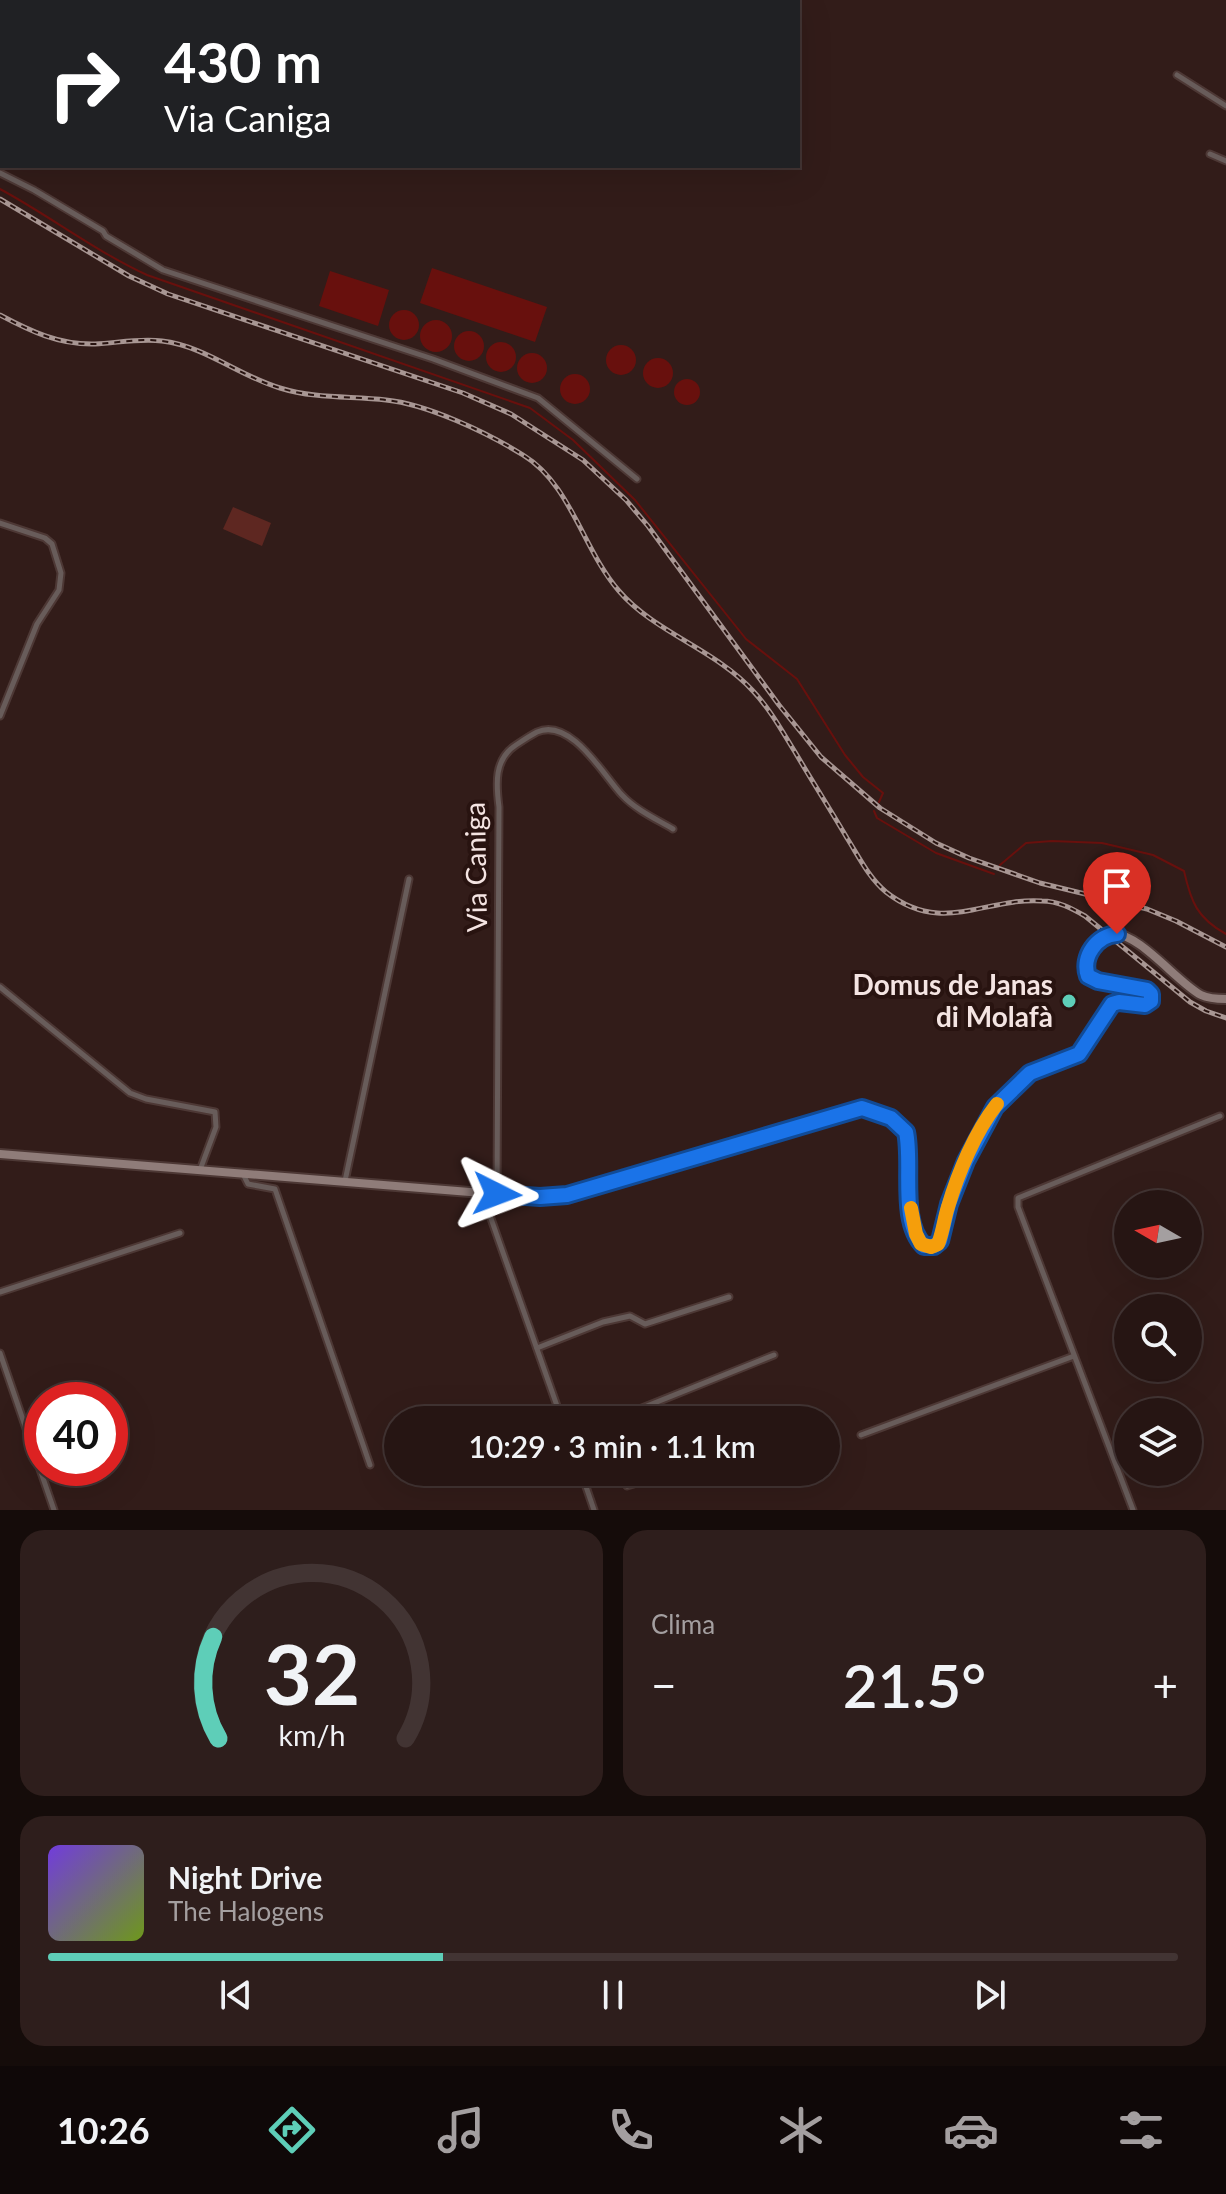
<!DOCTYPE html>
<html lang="it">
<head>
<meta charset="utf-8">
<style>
	:root { --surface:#261513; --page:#2e1e1c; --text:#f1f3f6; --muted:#a49fa0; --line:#423433; --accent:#5eceb8 }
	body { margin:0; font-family:Lato,sans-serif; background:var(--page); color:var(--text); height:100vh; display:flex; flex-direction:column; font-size:30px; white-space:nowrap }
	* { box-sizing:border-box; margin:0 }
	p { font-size:26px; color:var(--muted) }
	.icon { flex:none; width:44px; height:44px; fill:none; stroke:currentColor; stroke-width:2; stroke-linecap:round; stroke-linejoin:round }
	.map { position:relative; height:1510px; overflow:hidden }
	.details { display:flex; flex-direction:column; gap:20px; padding:20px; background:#150c0a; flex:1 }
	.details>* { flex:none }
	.hud { position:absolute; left:0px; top:0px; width:800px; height:168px; box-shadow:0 8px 32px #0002,0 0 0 2px var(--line); background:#202124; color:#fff; overflow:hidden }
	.needle { width:52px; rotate:279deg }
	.tools { position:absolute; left:1114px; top:1190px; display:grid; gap:16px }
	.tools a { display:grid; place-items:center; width:88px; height:88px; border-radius:50%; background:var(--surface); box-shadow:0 8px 32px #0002,0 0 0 2px var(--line); font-size:40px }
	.speed { position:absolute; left:24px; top:1382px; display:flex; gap:16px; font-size:40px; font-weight:700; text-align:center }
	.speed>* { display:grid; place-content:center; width:104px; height:104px; border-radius:50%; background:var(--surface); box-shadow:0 8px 32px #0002,0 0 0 2px var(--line); line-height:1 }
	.speed .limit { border:12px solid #d22; background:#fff; color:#111 }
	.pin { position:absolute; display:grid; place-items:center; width:68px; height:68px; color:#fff; margin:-82px -34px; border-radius:50% 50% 50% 0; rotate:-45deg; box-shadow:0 0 8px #0007 }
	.pin .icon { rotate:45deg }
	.me { position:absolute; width:88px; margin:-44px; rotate:93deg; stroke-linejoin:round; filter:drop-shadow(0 0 6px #0008) }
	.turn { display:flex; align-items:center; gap:28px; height:168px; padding:0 32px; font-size:36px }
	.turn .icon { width:104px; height:104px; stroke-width:2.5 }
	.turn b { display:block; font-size:56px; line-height:68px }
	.big { font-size:60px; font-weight:600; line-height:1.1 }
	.details .tile { flex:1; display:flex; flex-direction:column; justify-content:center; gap:12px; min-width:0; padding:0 28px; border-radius:24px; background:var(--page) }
	.details .dial { align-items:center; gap:0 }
	.dial svg { height:208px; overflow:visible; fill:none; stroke:var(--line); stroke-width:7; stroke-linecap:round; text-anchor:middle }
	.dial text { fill:var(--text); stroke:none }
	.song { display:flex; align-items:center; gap:24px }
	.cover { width:96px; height:96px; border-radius:12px; background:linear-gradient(135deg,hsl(260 70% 55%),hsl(80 70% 35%)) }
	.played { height:8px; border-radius:4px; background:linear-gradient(90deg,var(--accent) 35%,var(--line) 35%) }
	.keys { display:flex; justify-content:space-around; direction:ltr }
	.heat { display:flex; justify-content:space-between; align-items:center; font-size:44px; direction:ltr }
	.details .tiles { flex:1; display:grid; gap:20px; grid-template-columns:1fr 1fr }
	.tile:last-child { grid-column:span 2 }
	.trip { position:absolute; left:384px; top:1406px; width:456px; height:80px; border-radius:40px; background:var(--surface); box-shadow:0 8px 32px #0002,0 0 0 2px var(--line); font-weight:600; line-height:80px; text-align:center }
	.dock { display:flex; height:128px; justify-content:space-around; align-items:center; background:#0f0808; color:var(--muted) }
	.dock .icon { width:56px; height:56px }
	.dock .on { color:var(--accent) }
	.dock b { font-size:36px; color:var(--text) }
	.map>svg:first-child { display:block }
	.green { fill:#5e2721 }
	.water { fill:#68100d }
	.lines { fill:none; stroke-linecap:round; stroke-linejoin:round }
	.stream { stroke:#68100d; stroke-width:2 }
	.street-casing { stroke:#4d3835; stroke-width:9 }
	.secondary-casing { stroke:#4d3835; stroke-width:12 }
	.street { stroke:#685c5a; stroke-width:5 }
	.secondary { stroke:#8f7c79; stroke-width:8 }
	.rail-casing { stroke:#a89693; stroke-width:5 }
	.rail { stroke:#281310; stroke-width:2; stroke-dasharray:6; stroke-linecap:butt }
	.route-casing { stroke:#114b97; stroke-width:20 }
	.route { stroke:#1a73e8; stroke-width:14 }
	.slow { stroke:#f59e0b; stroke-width:14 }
	.poi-dot { fill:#5eceb8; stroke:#281310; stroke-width:3 }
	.labels { text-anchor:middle; stroke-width:8; stroke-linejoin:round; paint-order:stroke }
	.street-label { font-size:28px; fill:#f4e4e2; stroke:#281310 }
	.poi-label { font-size:28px; font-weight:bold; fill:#f4e4e2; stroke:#281310; text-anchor:end }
</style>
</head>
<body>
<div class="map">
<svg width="1226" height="1510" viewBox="0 0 1226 1510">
	<rect width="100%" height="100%" fill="#321c19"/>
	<path class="green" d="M233,507L271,523L262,546L223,529Z"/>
	<g class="water">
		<path d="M432,268L547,307L535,342L420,303Z"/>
		<path d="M330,271L389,290L378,326L319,306Z"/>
		<circle cx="404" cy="325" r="15"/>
		<circle cx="436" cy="336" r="16"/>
		<circle cx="469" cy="346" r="15"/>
		<circle cx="501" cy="357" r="15"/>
		<circle cx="621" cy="360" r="15"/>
		<circle cx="532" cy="368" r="15"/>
		<circle cx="658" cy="373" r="15"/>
		<circle cx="575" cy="389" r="15"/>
		<circle cx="687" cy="392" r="13"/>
	</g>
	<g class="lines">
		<g class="stream">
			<path d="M0,189C50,216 95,251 147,275L530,408L573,440L635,500L746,639L797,679L845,755L863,777L883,793L879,802"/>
			<path d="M874,811L877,818L936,853L994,874"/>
			<path d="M1000,865L1026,843L1052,841L1102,843L1153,855L1184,871C1191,902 1197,918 1226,934"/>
		</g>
		<defs>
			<g id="street">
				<path d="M194,2L195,0"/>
				<path d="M1177,75L1226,106"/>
				<path d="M1210,154L1226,161"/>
				<path d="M0,173L34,190L103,231L106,236L163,270L433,359L538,398L637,479"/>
				<path d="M0,523L45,538L52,544L61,573L59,590L37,624L0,716"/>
				<path d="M0,987L130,1093L146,1099L215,1112L216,1127L200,1170"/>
				<path d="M243,1174L248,1184L275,1189L370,1465"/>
				<path d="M345,1181L409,879"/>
				<path d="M482,1193L562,1420"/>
				<path d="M497,1194L499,807C496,784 494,759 516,745C522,741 531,735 537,732C571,717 604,776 622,795C636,810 656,819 673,829"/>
				<path d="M0,1292L180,1233"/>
				<path d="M537,1348L603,1322L630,1316L645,1324L729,1297"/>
				<path d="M0,1353L54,1510"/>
				<path d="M612,1420L774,1355"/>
				<path d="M861,1435L1074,1356"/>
				<path d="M581,1472L594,1510"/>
				<path d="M618,1472L627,1486L674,1472"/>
				<path d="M583,1479L609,1472"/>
				<path d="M1133,1510L1018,1207V1198L1220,1116"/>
			</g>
			<path id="secondary" d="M0,1154L482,1193L540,1197L567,1195L862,1108C876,1110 898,1116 905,1131C915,1153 897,1243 931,1247L940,1241C953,1183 976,1111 1027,1076C1042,1065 1063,1066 1078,1055C1093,1042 1097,1018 1112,1004L1119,1002L1145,1005L1151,1001V994L1147,990L1098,981L1088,976L1086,960C1091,950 1100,935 1113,934C1138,932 1178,983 1201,995C1209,999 1218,999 1226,999"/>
		</defs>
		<use href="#street" class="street-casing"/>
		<use href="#secondary" class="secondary-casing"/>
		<use href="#street" class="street"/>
		<use href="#secondary" class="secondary"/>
		<defs>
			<g id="rail">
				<path d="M0,199L129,276L168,294L463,393L511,414L583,460L626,500L648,526L779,705L821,757L880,808L936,843L969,858L1040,883L1147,909L1176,921L1226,947"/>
				<path d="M0,315C30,331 59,345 95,344C117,343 140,338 162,341C205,346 239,376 280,388C315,399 351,396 386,400C427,404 488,433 523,455C571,484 583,550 619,591C654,632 716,650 753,691C770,709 782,731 795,752C812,781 830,809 847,838C859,857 869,878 886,892C942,936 985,897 1042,901C1058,901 1071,908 1085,916L1190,1002L1206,1011L1226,1018"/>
			</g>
		</defs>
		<use href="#rail" class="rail-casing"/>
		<use href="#rail" class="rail"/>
	</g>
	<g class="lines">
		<defs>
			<path id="route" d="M497,1194L540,1197L567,1195L862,1108L891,1118L906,1132C913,1164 899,1222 924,1246H934L940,1241L949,1204L966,1161L995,1107L1030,1073L1079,1054L1112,1004L1119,1002L1145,1005L1151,1001V994L1147,990L1098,981L1088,976C1081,957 1097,935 1117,934"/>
		</defs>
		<use href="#route" class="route-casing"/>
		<use href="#route" class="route"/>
		<path class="slow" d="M911,1208L916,1234L921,1244L931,1247L938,1244C943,1232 944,1219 948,1207C958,1173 975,1132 997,1104"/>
	</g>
	<circle class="poi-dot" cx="1069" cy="1001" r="8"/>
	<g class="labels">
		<g class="street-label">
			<text transform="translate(476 867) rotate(-91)" y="10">Via Caniga</text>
		</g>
		<g class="poi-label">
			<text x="1053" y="995">Domus de Janas<tspan x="1053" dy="32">di Molafà</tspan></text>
		</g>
	</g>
</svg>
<div class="tools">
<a><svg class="needle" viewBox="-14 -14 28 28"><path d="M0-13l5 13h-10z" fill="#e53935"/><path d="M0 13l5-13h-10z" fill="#a49fa0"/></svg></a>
<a><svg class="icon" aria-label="search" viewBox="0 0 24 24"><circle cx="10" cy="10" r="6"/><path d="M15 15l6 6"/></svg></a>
<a><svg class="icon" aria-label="layers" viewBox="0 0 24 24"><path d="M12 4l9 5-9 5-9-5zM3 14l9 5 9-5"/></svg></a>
</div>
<div class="speed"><div class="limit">40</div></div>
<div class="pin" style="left:1117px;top:934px;background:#d93025"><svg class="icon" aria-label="arrive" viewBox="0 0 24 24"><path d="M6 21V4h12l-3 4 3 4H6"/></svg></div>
<svg class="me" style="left:497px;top:1194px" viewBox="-20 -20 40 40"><path d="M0-17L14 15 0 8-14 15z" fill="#1a73e8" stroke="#fff" stroke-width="4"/></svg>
<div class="trip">10:29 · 3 min · 1.1 km</div>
<div class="hud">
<div class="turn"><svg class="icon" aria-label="right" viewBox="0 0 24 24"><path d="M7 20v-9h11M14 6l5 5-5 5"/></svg><div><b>430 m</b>Via Caniga</div></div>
</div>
</div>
<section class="details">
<div class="tiles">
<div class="tile dial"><svg viewBox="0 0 100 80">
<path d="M14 69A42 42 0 1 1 86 69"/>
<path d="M14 69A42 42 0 0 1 12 30" stroke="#5eceb8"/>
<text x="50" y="56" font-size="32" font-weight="700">32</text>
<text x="50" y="72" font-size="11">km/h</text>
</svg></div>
<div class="tile"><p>Clima</p>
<div class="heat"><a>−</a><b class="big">21.5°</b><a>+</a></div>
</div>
<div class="tile">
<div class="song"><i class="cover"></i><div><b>Night Drive</b><p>The Halogens</p></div></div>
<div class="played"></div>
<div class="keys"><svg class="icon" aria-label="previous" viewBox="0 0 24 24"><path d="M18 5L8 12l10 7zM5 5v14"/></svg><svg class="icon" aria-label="pause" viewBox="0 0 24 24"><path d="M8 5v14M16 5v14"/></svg><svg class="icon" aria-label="next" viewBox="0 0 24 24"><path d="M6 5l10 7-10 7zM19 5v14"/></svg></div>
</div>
</div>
</section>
<nav class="dock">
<b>10:26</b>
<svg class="icon on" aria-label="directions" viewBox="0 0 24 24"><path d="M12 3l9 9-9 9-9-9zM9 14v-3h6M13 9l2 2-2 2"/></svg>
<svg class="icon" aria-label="music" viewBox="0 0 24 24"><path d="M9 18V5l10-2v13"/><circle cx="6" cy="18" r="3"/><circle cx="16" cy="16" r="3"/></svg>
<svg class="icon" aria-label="phone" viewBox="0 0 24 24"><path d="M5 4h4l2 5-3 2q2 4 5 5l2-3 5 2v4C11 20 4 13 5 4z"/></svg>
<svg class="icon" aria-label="climate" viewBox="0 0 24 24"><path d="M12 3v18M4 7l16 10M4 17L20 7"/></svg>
<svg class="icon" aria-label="car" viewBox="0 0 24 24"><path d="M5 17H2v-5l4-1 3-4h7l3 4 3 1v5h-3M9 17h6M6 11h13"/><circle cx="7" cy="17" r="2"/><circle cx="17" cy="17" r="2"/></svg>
<svg class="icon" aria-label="filters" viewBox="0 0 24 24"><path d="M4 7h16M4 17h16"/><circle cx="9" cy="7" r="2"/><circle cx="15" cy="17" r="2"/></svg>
</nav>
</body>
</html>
